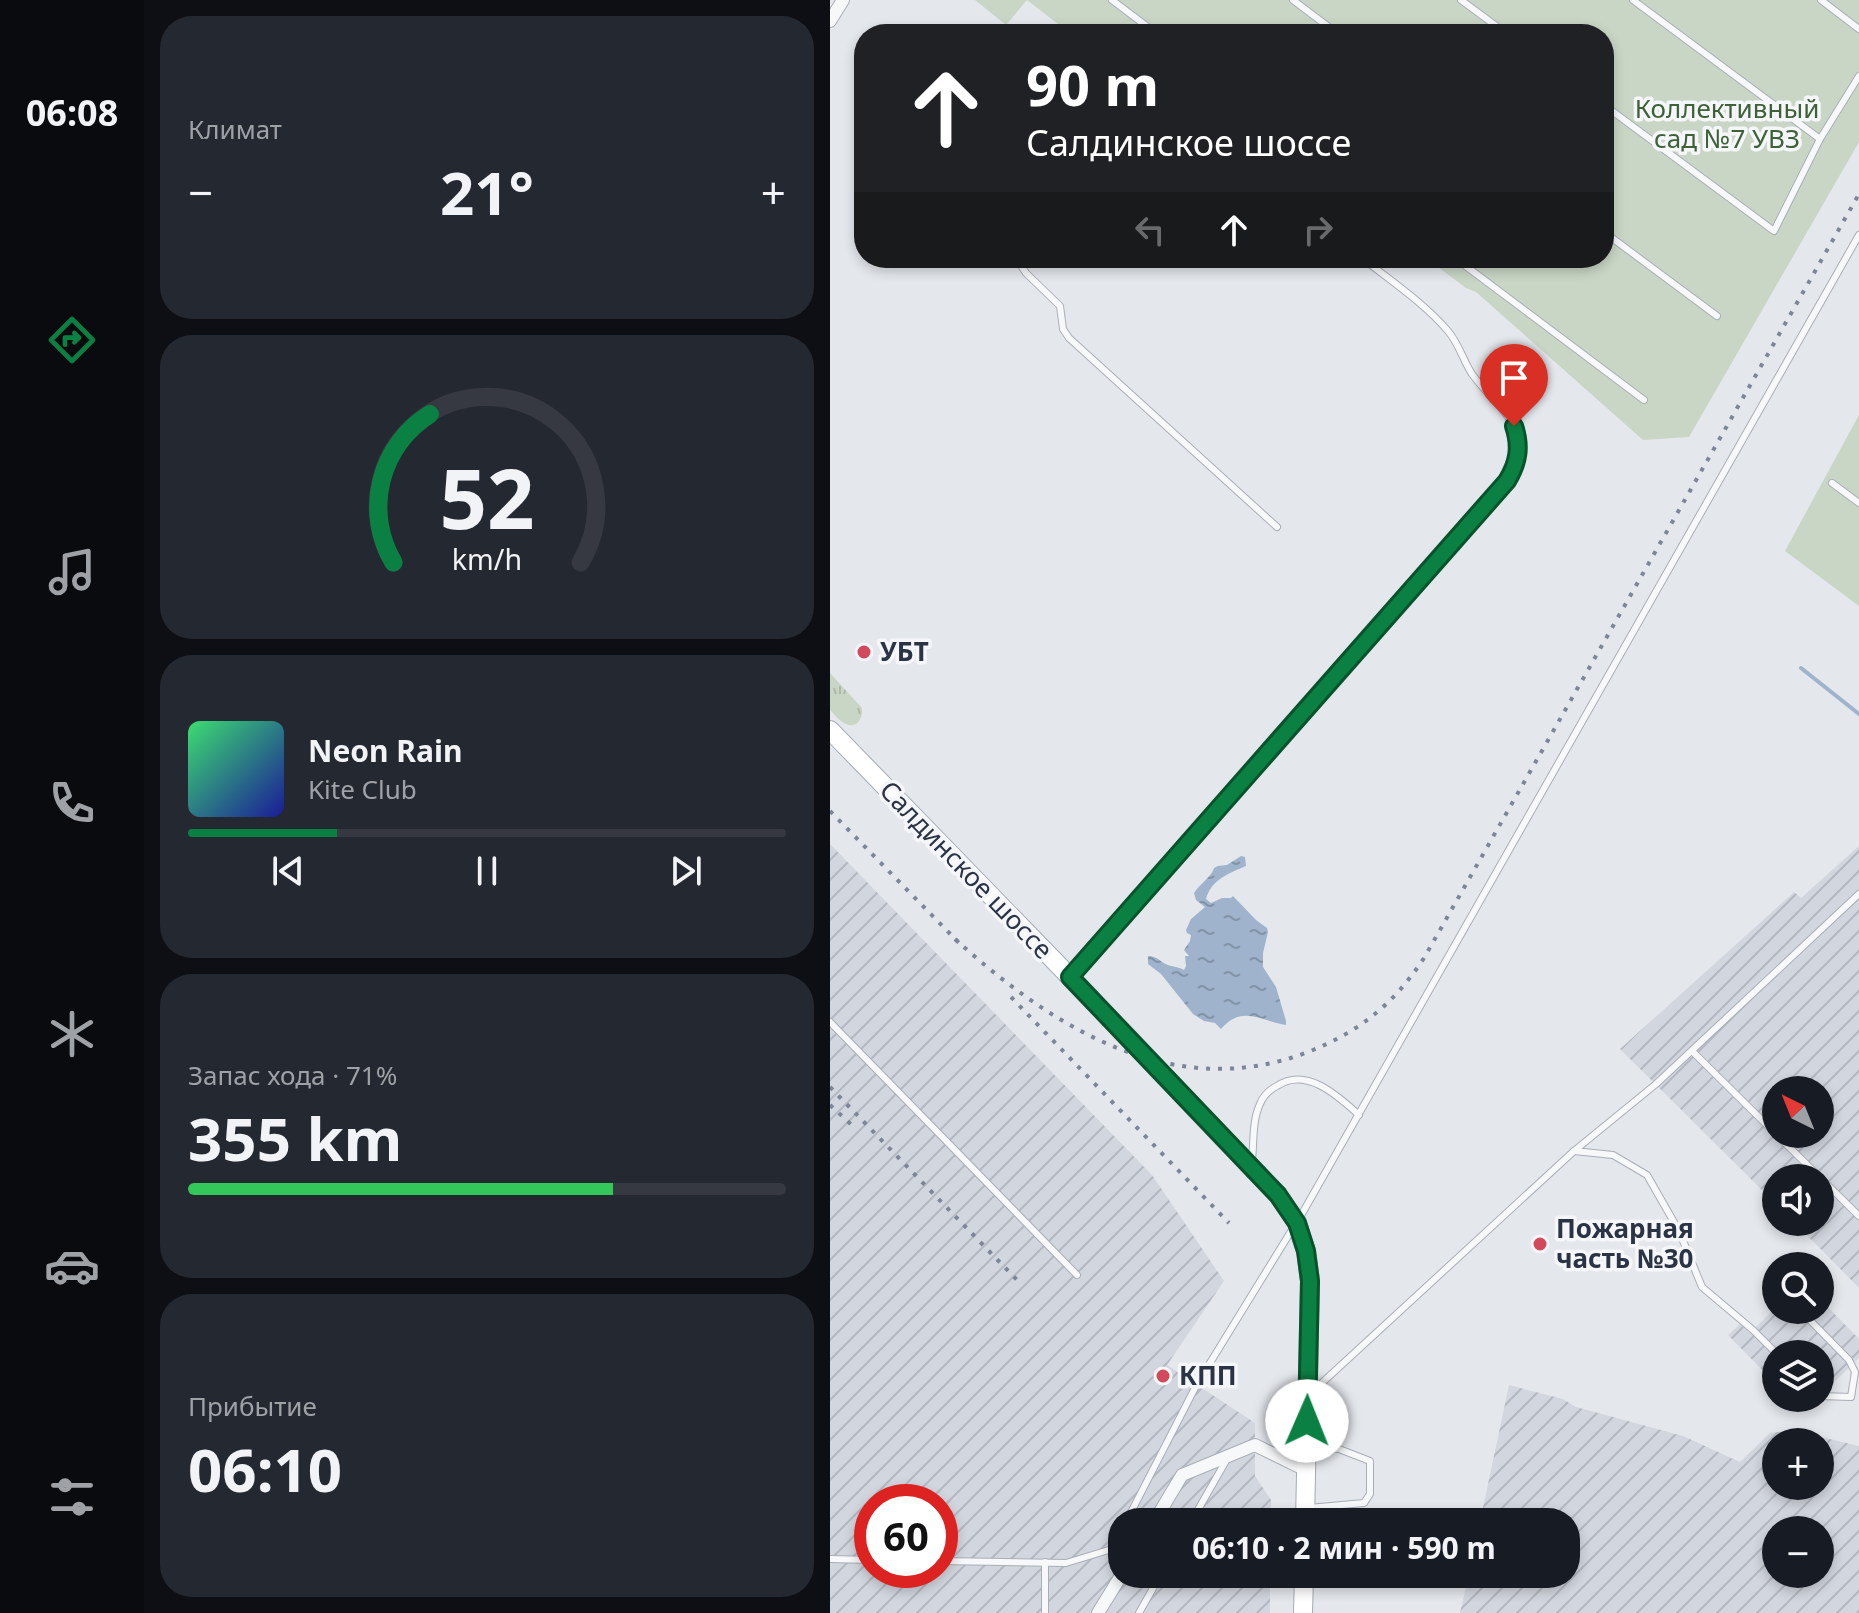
<!DOCTYPE html>
<html lang="ru">
<head>
<meta charset="utf-8">
<style>
	:root { --surface:#171b24; --page:#242831; --text:#f1f3f6; --muted:#9ea1a6; --line:#363941; --accent:#0b8043 }
	body { margin:0; font-family:"Noto Sans",sans-serif; background:var(--page); color:var(--text); height:100vh; display:flex; flex-direction:column; font-size:30px; white-space:nowrap }
	* { box-sizing:border-box; margin:0 }
	p { font-size:26px; color:var(--muted) }
	.icon { flex:none; width:44px; height:44px; fill:none; stroke:currentColor; stroke-width:2; stroke-linecap:round; stroke-linejoin:round }
	.map { position:relative; flex:1; overflow:hidden }
	.side { display:flex; flex-direction:column; gap:16px; padding:16px; background:#0d0f14; width:686px }
	.side>* { flex:none }
	.hud { position:absolute; left:24px; top:24px; width:760px; height:244px; border-radius:32px; box-shadow:0 4px 12px #0003; background:#202124; color:#fff; overflow:hidden }
	.needle { width:52px; rotate:317deg }
	.tools { position:absolute; left:932px; top:1076px; display:grid; gap:16px }
	.tools a { display:grid; place-items:center; width:72px; height:72px; border-radius:50%; background:var(--surface); box-shadow:0 4px 12px #0003; font-size:40px }
	.speed { position:absolute; left:24px; top:1484px; display:flex; gap:16px; font-size:40px; font-weight:700; text-align:center }
	.speed>* { display:grid; place-content:center; width:104px; height:104px; border-radius:50%; background:var(--surface); box-shadow:0 4px 12px #0003; line-height:1 }
	.speed .limit { border:12px solid #d22; background:#fff; color:#111 }
	.pin { position:absolute; display:grid; place-items:center; width:68px; height:68px; color:#fff; margin:-82px -34px; border-radius:50% 50% 50% 0; rotate:-45deg; box-shadow:0 0 8px #0007 }
	.pin .icon { rotate:45deg }
	.me { position:absolute; width:88px; margin:-44px; rotate:1deg; stroke-linejoin:round; filter:drop-shadow(0 0 6px #0008) }
	.turn { display:flex; align-items:center; gap:28px; height:168px; padding:0 40px; font-size:36px }
	.turn .icon { width:104px; height:104px; stroke-width:2.5 }
	.turn b { display:block; font-size:56px; line-height:68px }
	.lanes { display:flex; align-items:center; height:76px; padding:0 40px; background:#0003; justify-content:center; gap:40px; direction:ltr }
	.lanes .off { opacity:.35 }
	.big { font-size:60px; font-weight:700; line-height:1.1 }
	.side .widget { flex:1; display:flex; flex-direction:column; justify-content:center; gap:12px; min-width:0; padding:0 28px; border-radius:32px; background:var(--page) }
	.side .dial { align-items:center; gap:0 }
	.dial svg { height:208px; overflow:visible; fill:none; stroke:var(--line); stroke-width:7; stroke-linecap:round; text-anchor:middle }
	.dial text { fill:var(--text); stroke:none }
	.song { display:flex; align-items:center; gap:24px }
	.cover { width:96px; height:96px; border-radius:12px; background:linear-gradient(135deg,hsl(140 70% 55%),hsl(240 70% 35%)) }
	.played { height:8px; border-radius:4px; background:linear-gradient(90deg,var(--accent) 25%,var(--line) 25%) }
	.keys { display:flex; justify-content:space-around; direction:ltr }
	.heat { display:flex; justify-content:space-between; align-items:center; font-size:44px; direction:ltr }
	.charge { height:12px; border-radius:6px; background:linear-gradient(90deg,#34c759 71%,var(--line) 0) }
	.trip { position:absolute; left:278px; top:1508px; width:472px; height:80px; border-radius:32px; background:var(--surface); box-shadow:0 4px 12px #0003; font-weight:700; line-height:80px; text-align:center }
	main { display:flex; flex:1; min-height:0 }
	.dock { display:flex; flex-direction:column; width:144px; justify-content:space-around; align-items:center; background:#090b0e; color:var(--muted) }
	.dock .icon { width:56px; height:56px }
	.dock .on { color:var(--accent) }
	.dock b { font-size:36px; color:var(--text) }
	.map>svg:first-child { display:block }
	.industrial { fill:url(#industrial-furrows); fill-rule:evenodd }
	.grass { fill:url(#grass-tufts) }
	.green { fill:#c9d6c5 }
	.water { fill:url(#water-ripples) }
	.lines { fill:none; stroke-linecap:round; stroke-linejoin:round }
	.stream { stroke:#9fb4cc; stroke-width:4 }
	.service-casing { stroke:#a9aeb7; stroke-width:8 }
	.minor-casing { stroke:#a9aeb7; stroke-width:14 }
	.primary-casing { stroke:#a3abb8; stroke-width:20 }
	.service { stroke:#f7f8fa; stroke-width:6 }
	.minor { stroke:#f7f8fa; stroke-width:12 }
	.primary { stroke:#fff; stroke-width:18 }
	.rail { stroke:#7d8696; stroke-width:4; stroke-dasharray:4 8; stroke-linecap:butt }
	.route-casing { stroke:#07532c; stroke-width:20 }
	.route { stroke:#0b8043; stroke-width:14 }
	.poi-dot { fill:#d1495b; stroke:#f4f6f9; stroke-width:3 }
	.labels { text-anchor:middle; stroke-width:7; stroke-linejoin:round; paint-order:stroke }
	.park-label { font-size:26px; fill:#3f6138; stroke:#f4f6f9 }
	.poi-label { font-size:26px; font-weight:bold; fill:#2b3445; stroke:#f4f6f9; text-anchor:start }
	.street-label { font-size:26px; fill:#2b3445; stroke:#f4f6f9 }
</style>
</head>
<body>
<main>
<nav class="dock">
<b>06:08</b>
<svg class="icon on" aria-label="directions" viewBox="0 0 24 24"><path d="M12 3l9 9-9 9-9-9zM9 14v-3h6M13 9l2 2-2 2"/></svg>
<svg class="icon" aria-label="music" viewBox="0 0 24 24"><path d="M9 18V5l10-2v13"/><circle cx="6" cy="18" r="3"/><circle cx="16" cy="16" r="3"/></svg>
<svg class="icon" aria-label="phone" viewBox="0 0 24 24"><path d="M5 4h4l2 5-3 2q2 4 5 5l2-3 5 2v4C11 20 4 13 5 4z"/></svg>
<svg class="icon" aria-label="climate" viewBox="0 0 24 24"><path d="M12 3v18M4 7l16 10M4 17L20 7"/></svg>
<svg class="icon" aria-label="car" viewBox="0 0 24 24"><path d="M5 17H2v-5l4-1 3-4h7l3 4 3 1v5h-3M9 17h6M6 11h13"/><circle cx="7" cy="17" r="2"/><circle cx="17" cy="17" r="2"/></svg>
<svg class="icon" aria-label="filters" viewBox="0 0 24 24"><path d="M4 7h16M4 17h16"/><circle cx="9" cy="7" r="2"/><circle cx="15" cy="17" r="2"/></svg>
</nav>
<section class="side">
<div class="widget"><p>Климат</p>
<div class="heat"><a>−</a><b class="big">21°</b><a>+</a></div>
</div>
<div class="widget dial"><svg viewBox="0 0 100 80">
<path d="M14 69A42 42 0 1 1 86 69"/>
<path d="M14 69A42 42 0 0 1 28 12" stroke="#0b8043"/>
<text x="50" y="56" font-size="32" font-weight="700">52</text>
<text x="50" y="72" font-size="11">km/h</text>
</svg></div>
<div class="widget">
<div class="song"><i class="cover"></i><div><b>Neon Rain</b><p>Kite Club</p></div></div>
<div class="played"></div>
<div class="keys"><svg class="icon" aria-label="previous" viewBox="0 0 24 24"><path d="M18 5L8 12l10 7zM5 5v14"/></svg><svg class="icon" aria-label="pause" viewBox="0 0 24 24"><path d="M8 5v14M16 5v14"/></svg><svg class="icon" aria-label="next" viewBox="0 0 24 24"><path d="M6 5l10 7-10 7zM19 5v14"/></svg></div>
</div>
<div class="widget"><p>Запас хода · 71%</p><b class="big">355 km</b><div class="charge"></div></div>
<div class="widget"><p>Прибытие</p><b class="big">06:10</b></div>
</section>
<div class="map">
<svg width="1029" height="1613" viewBox="0 0 1029 1613">
	<defs>
		<pattern id="industrial-furrows" width="10" height="10" patternUnits="userSpaceOnUse" patternTransform="scale(2)"><rect width="10" height="10" fill="#d2d6de"/><path d="M-1 1l2-2M0 10L10 0M9 11l2-2" fill="none" stroke="#b4b8c0"/></pattern>
		<pattern id="grass-tufts" width="24" height="20" patternUnits="userSpaceOnUse" patternTransform="scale(2)"><rect width="24" height="20" fill="#c9d6c5"/><path d="M3 7l-1-3M5 7V3M7 7l1-3M15 17l-1-3M17 17v-4M19 17l1-3" fill="none" stroke="#adb8ab"/></pattern>
		<pattern id="water-ripples" width="26" height="14" patternUnits="userSpaceOnUse" patternTransform="scale(2)"><rect width="26" height="14" fill="#9fb4cc"/><path d="M2 4q2-2 4 0t4 0M15 11q2-2 4 0t4 0" fill="none" stroke="#8293a7"/></pattern>
	</defs>
	<rect width="100%" height="100%" fill="#e4e7ec"/>
	<g class="industrial">
		<path d="M0,844L322,1175L394,1281L337,1365L425,1423V1476L441,1500V1522H292V1574H440V1613H0ZM42,1502H110V1570H42Z"/>
		<path d="M1029,846V1288L964,1222H990V1178H946V1204L790,1049L964,892L971,898ZM946,1090H990V1134H946Z"/>
		<path d="M990,1299L1029,1339V1358L995,1391L990,1386V1354H946V1384L898,1335L910,1324L920,1333L946,1307V1310H961L964,1313L967,1310H990Z"/>
		<path d="M679,1385L733,1399L746,1407L853,1436L910,1462L940,1433L962,1430L1029,1446V1613H630L639,1574H736V1522H650ZM990,1442V1486H946V1442ZM946,1530H990V1574H946Z"/>
	</g>
	<path class="grass" d="M0,673L32,708C33,717 28,729 16,724C10,722 4,714 0,710Z"/>
	<g class="green">
		<path d="M145,0H1029V142L859,437L813,440L646,292L636,288L596,258H774V34H241L197,0L176,25Z"/>
		<path d="M1029,415V606L955,551Z"/>
	</g>
	<path class="water" d="M411,856L415,857L416,866C399,873 381,880 376,899L381,903L392,898H401L403,896L426,920L437,928L438,932L433,953V967L446,987L456,1021V1025C430,1021 413,1004 391,1029L385,1023L374,1021L363,1014L331,974L318,964V956C328,956 331,963 338,965C345,967 349,967 354,970L356,966L355,956H359L354,950L360,941L361,935L357,933L356,930L361,919L375,907L366,900L364,893C369,885 382,876 384,868L388,866L397,865Z"/>
	<g class="lines">
		<path class="stream" d="M971,668L1029,714"/>
		<defs>
			<g id="service">
				<path d="M282,0L327,34"/>
				<path d="M463,0L508,34"/>
				<path d="M631,0L677,34"/>
				<path d="M803,0L990,139"/>
				<path d="M991,0L1029,29"/>
				<path d="M774,105L944,231L990,139L1029,76"/>
				<path d="M774,232L887,316"/>
				<path d="M197,258L192,267L196,273L230,306L233,329L239,338L447,527"/>
				<path d="M625,258L814,400"/>
				<path d="M1002,483L1029,503"/>
				<path d="M243,974L677,481C709,430 668,410 642,374C633,360 629,344 618,331C594,303 561,281 532,258"/>
				<path d="M0,1022L247,1275"/>
				<path d="M862,1051L946,1134"/>
				<path d="M946,1134L1029,1216"/>
				<path d="M744,1151L783,1155L817,1175L849,1231L872,1287L923,1330L947,1354"/>
				<path d="M422,1160C424,1142 422,1121 430,1104C433,1096 439,1090 447,1086C476,1066 508,1096 529,1115"/>
				<path d="M469,1219L1029,235"/>
				<path d="M970,1310L1019,1360L1025,1372L1021,1397L990,1396"/>
				<path d="M482,1392L744,1151L826,1084L1029,894"/>
				<path d="M479,1508L534,1503L540,1494V1461L509,1449L481,1446"/>
				<path d="M296,1522L367,1384L463,1228"/>
				<path d="M361,1522L397,1459"/>
				<path d="M0,1559L42,1560"/>
				<path d="M110,1561L236,1563L282,1549L292,1529"/>
				<path d="M215,1613V1562"/>
				<path d="M309,1613L331,1574"/>
			</g>
			<g id="minor">
				<path d="M0,21L13,0"/>
				<path d="M324,1522L352,1475L425,1445L476,1470"/>
				<path d="M268,1613L292,1574"/>
			</g>
			<g id="primary">
				<path d="M0,730L240,977L448,1195L467,1223L476,1251L480,1281L475,1522"/>
				<path d="M473,1613L474,1574"/>
			</g>
		</defs>
		<use href="#service" class="service-casing"/>
		<use href="#minor" class="minor-casing"/>
		<use href="#primary" class="primary-casing"/>
		<use href="#service" class="service"/>
		<use href="#minor" class="minor"/>
		<use href="#primary" class="primary"/>
		<g class="rail">
			<path d="M0,811L131,945"/>
			<path d="M125,939C222,1027 343,1104 478,1052C529,1032 564,1004 594,958L1029,194"/>
			<path d="M181,997L399,1223"/>
			<path d="M0,1087L187,1280"/>
			<path d="M0,1105L24,1127"/>
		</g>
	</g>
	<g class="lines">
		<defs>
			<path id="route" d="M477,1421L480,1281L476,1251L467,1223L448,1195L240,977L677,481C688,463 691,447 684,426"/>
		</defs>
		<use href="#route" class="route-casing"/>
		<use href="#route" class="route"/>
	</g>
	<g class="poi-dot">
		<circle cx="34" cy="652" r="8"/>
		<circle cx="710" cy="1244" r="8"/>
		<circle cx="333" cy="1376" r="8"/>
	</g>
	<g class="labels">
		<g class="park-label">
			<text x="897" y="118">Коллективный<tspan x="897" dy="30">сад №7 УВЗ</tspan></text>
		</g>
		<g class="poi-label">
			<text x="50" y="661">УБТ</text>
			<text x="726" y="1238">Пожарная<tspan x="726" dy="30">часть №30</tspan></text>
			<text x="349" y="1385">КПП</text>
		</g>
		<g class="street-label">
			<text transform="translate(136 870) rotate(46)" y="9">Салдинское шоссе</text>
		</g>
	</g>
</svg>
<div class="tools">
<a><svg class="needle" viewBox="-14 -14 28 28"><path d="M0-13l5 13h-10z" fill="#e53935"/><path d="M0 13l5-13h-10z" fill="#9ea1a6"/></svg></a>
<a><svg class="icon" aria-label="sound" viewBox="0 0 24 24"><path d="M4 9h4l5-4v14l-5-4H4zM17 9q2 3 0 6"/></svg></a>
<a><svg class="icon" aria-label="search" viewBox="0 0 24 24"><circle cx="10" cy="10" r="6"/><path d="M15 15l6 6"/></svg></a>
<a><svg class="icon" aria-label="layers" viewBox="0 0 24 24"><path d="M12 4l9 5-9 5-9-5zM3 14l9 5 9-5"/></svg></a>
<a>+</a>
<a>−</a>
</div>
<div class="speed"><div class="limit">60</div></div>
<div class="pin" style="left:684px;top:426px;background:#d93025"><svg class="icon" aria-label="arrive" viewBox="0 0 24 24"><path d="M6 21V4h12l-3 4 3 4H6"/></svg></div>
<svg class="me" style="left:477px;top:1421px" viewBox="-20 -20 40 40"><circle r="19" fill="#fff"/><path d="M0-13L10 11 0 6-10 11z" fill="#0b8043"/></svg>
<div class="trip">06:10 · 2 мин · 590 m</div>
<div class="hud">
<div class="turn"><svg class="icon" aria-label="ahead" viewBox="0 0 24 24"><path d="M12 20V5M6 11l6-6 6 6"/></svg><div><b>90 m</b>Салдинское шоссе</div></div>
<div class="lanes"><svg class="icon off" aria-label="left" viewBox="0 0 24 24"><path d="M17 20v-9H6M10 6l-5 5 5 5"/></svg><svg class="icon" aria-label="ahead" viewBox="0 0 24 24"><path d="M12 20V5M6 11l6-6 6 6"/></svg><svg class="icon off" aria-label="right" viewBox="0 0 24 24"><path d="M7 20v-9h11M14 6l5 5-5 5"/></svg></div>
</div>
</div>
</main>
</body>
</html>
